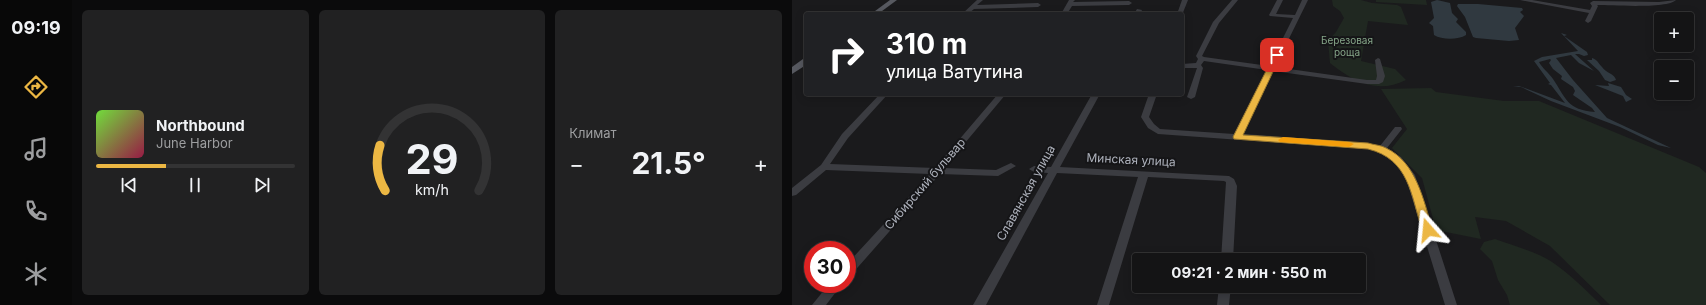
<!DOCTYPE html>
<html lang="ru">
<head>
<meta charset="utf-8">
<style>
	:root { --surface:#141415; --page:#212122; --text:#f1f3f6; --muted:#9d9ea0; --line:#333334; --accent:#ecb743 }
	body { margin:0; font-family:Inter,sans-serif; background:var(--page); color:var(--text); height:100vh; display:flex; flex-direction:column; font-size:15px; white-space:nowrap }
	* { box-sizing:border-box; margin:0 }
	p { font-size:13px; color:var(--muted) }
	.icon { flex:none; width:22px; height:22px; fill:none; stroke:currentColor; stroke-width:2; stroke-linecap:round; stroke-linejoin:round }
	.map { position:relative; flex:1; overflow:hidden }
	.details { display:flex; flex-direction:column; gap:10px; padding:10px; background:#0b0b0c; width:720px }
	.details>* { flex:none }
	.hud { position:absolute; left:12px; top:12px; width:380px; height:84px; border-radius:4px; box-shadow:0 2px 10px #0003,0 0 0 1px var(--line); background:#202124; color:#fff; overflow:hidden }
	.buttons { position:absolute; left:862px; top:12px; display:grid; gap:8px }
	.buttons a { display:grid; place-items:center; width:40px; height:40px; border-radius:4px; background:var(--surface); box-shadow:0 2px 10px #0003,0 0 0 1px var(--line); font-size:20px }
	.speed { position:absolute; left:12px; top:241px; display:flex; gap:8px; font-size:20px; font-weight:700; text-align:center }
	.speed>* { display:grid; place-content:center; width:52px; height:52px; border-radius:50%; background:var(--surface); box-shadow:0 2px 10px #0003,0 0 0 1px var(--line); line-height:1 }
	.speed .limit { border:6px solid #d22; background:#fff; color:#111 }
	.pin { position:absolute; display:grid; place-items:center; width:34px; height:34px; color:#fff; margin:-17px; border-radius:8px; box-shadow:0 2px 6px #0006 }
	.me { position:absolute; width:44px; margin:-22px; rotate:342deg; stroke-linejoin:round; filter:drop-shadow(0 0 3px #0008) }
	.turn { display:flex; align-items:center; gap:14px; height:84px; padding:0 16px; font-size:18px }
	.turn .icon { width:52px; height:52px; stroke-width:2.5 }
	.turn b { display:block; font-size:28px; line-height:34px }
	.big { font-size:30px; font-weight:700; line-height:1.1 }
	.details .card { flex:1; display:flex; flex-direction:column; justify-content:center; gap:6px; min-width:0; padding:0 14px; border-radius:6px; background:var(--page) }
	.details .dial { align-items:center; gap:0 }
	.dial svg { height:104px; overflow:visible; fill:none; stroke:var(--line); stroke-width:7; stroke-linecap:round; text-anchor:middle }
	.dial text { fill:var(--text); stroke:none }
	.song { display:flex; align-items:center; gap:12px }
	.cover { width:48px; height:48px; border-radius:6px; background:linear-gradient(135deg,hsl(100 70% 55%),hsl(340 70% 35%)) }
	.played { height:4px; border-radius:2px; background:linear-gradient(90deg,var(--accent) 35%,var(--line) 35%) }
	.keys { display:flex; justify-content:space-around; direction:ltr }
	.heat { display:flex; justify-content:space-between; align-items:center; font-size:22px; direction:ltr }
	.details .tiles { flex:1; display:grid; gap:10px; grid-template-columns:repeat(3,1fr) }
	.trip { position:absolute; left:340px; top:253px; width:234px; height:40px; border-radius:4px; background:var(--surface); box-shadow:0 2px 10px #0003,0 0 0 1px var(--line); font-weight:700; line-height:40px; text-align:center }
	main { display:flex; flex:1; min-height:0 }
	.tab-bar { display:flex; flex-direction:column; width:72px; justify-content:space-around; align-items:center; background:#080808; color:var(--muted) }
	.tab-bar .icon { width:28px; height:28px }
	.tab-bar .current { color:var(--accent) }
	.tab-bar b { font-size:18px; color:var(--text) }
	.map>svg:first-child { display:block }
	.green { fill:#202821 }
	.water { fill:#303940; fill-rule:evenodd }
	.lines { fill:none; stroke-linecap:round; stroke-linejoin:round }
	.minor { fill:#3b3c41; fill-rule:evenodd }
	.major { fill:#575960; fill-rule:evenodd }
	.route { fill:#ecb743; stroke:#99772c }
	.slow { fill:#f59e0b }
	.labels { text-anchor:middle; stroke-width:4; stroke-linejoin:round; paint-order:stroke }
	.far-park-label { font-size:10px; fill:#85a588; stroke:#151517 }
	.street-label { font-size:12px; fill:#adb1bb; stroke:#151517 }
</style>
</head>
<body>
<main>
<nav class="tab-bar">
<b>09:19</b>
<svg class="icon current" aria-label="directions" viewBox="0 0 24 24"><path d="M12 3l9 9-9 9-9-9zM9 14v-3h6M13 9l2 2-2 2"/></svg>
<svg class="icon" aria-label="music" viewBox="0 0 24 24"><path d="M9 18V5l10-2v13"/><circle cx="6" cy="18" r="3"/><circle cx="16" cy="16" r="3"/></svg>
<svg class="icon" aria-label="phone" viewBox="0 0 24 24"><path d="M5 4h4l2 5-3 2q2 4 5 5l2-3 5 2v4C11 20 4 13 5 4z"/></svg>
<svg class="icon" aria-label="climate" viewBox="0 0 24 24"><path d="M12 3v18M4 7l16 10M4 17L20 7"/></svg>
</nav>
<section class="details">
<div class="tiles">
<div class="card">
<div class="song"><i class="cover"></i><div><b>Northbound</b><p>June Harbor</p></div></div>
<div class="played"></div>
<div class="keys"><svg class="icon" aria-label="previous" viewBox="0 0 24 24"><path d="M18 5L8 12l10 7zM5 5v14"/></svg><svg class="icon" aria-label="pause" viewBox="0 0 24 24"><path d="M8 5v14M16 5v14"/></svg><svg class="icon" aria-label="next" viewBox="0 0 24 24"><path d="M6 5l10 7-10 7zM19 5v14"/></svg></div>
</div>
<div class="card dial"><svg viewBox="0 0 100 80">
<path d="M14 69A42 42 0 1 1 86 69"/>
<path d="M14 69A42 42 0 0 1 10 34" stroke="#ecb743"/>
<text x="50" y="56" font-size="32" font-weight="700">29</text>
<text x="50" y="72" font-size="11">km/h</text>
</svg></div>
<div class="card"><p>Климат</p>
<div class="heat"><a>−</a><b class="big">21.5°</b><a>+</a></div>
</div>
</div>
</section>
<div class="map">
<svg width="914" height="305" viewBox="0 0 914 305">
	<rect width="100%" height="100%" fill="#1a1a1c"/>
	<g class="green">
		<path d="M540,0H569L580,3L605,5L609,7L616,25L576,21L569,61L603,69L614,80C585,95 561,81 538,63L536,41L544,32L552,18L548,11L541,6Z"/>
		<path d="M584,0H634L635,5L584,2Z"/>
		<path d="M639,88L644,92L712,101H747L907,167L914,173V305H818L758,246L714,221L683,217L689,239L644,230L630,178L600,148L615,129L589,89Z"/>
		<path d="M703,239C722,246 743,251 760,262C778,274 794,290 809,305H718L715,295L706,280L700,261L688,249L692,242Z"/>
	</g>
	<g class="water">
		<path d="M645,0L658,3L660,13L666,19L664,22L674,32V35C666,40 650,40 642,35L641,26L637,23L642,18L639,2Z"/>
		<path d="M666,4H686L730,8L731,10L728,12L732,16L723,28L727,40L717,41L684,38L681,37L673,17L665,6Z"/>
		<path d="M769,33L775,35L772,36L795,52L796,55L792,56L787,54H783L802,71L787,63L779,55L764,58L781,80L815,118L879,148L866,145L828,127L759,101L729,87L721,86H727L773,103L759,85L756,84L758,83L742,61L750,57L786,51ZM758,59L759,60L757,63L761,69L770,76L769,79L781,87L783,91L781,95L800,108L803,112C775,110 774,98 761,79C757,73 750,68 747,62Z"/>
		<path d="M800,58C806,60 806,63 810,67C814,73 823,74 824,80L818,82L813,80L807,71L795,60H800Z"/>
		<path d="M816,83L829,87L834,95L840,99L834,102L831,96L803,85L817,86Z"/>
	</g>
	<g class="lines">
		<g class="minor">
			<path d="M185,0H191L185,5L246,3L249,5L246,7L182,9L176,14H170Z"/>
			<path d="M277,0H283L281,2L337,1L340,3L337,5L280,6L275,14H269Z"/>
			<path d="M390,0H396L390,15L385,14Z"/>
			<path d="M440,0H446L427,23L410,56L412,57L477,66L501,18L478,16L477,15L485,0H491L484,14L503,15L510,0H516L483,67L575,80H584L585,76L583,60L586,58L588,59L593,76L591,82L587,84H575L481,71L451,134L576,143L588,146L603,127H609L610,129L595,148L609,157L623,175L665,305H653L613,175C602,160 595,153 576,149L366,134L356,128L349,117L357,94H365L357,117L362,124L368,129L442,134L475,70L412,61L409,65L411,68L403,97L399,99L395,97L405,68H390V64L404,63L406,59L404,56L421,22Z"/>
			<path d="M728,0H740L798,10L800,6L798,3L801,1L867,2L884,0C876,9 819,5 805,5L806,6L799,21L796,23L793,21L797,13Z"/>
			<path d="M345,9L350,10L348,14H342Z"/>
			<path d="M88,94H96L56,138L38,164L143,168L206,94H214L152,168L204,170L219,163L224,166L206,176L148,174L59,275L55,277V264L138,174L34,170L4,195L0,196V188L29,165L50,134Z"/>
			<path d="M300,94H308L268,167L437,176L442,179L445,186L441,260H429L434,182L432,181L356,177L317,305H305L346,177L265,173L194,305H181L256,173L242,172L237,169L242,166L259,167Z"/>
			<path d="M37,284H50L34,305H20Z"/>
			<path d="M427,286H439L437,305H425Z"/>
		</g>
		<g class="major">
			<path d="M98,0H105L86,14H79Z"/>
			<path d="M11,59H14V65L0,74V67Z"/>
		</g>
	</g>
	<path class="route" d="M485,53L489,55L451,135L576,143C582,145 589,145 594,148C625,163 631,200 641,230L639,233H632L630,230C619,195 617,159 576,149L442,139L441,137L482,55Z"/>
	<path class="slow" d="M491,137L557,142L562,144L557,147L488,142L486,140Z"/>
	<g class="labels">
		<g class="far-park-label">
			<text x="555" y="44">Березовая<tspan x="555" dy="12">роща</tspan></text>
		</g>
		<g class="street-label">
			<text transform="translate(339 160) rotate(3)" y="4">Минская улица</text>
			<text transform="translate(133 184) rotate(-49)" y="4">Сибирский бульвар</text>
			<text transform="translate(234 193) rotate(-61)" y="4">Славянская улица</text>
		</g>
	</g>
</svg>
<div class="buttons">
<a>+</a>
<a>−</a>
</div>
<div class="speed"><div class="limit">30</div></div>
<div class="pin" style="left:485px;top:55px;background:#d93025"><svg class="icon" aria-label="arrive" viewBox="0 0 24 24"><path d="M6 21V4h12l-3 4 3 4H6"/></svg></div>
<svg class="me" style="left:636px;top:230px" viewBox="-20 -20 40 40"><path d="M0-17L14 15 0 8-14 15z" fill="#ecb743" stroke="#fff" stroke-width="4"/></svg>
<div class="trip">09:21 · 2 мин · 550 m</div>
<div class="hud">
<div class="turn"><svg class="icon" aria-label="right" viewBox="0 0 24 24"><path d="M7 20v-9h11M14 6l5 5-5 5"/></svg><div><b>310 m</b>улица Ватутина</div></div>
</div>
</div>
</main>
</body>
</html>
